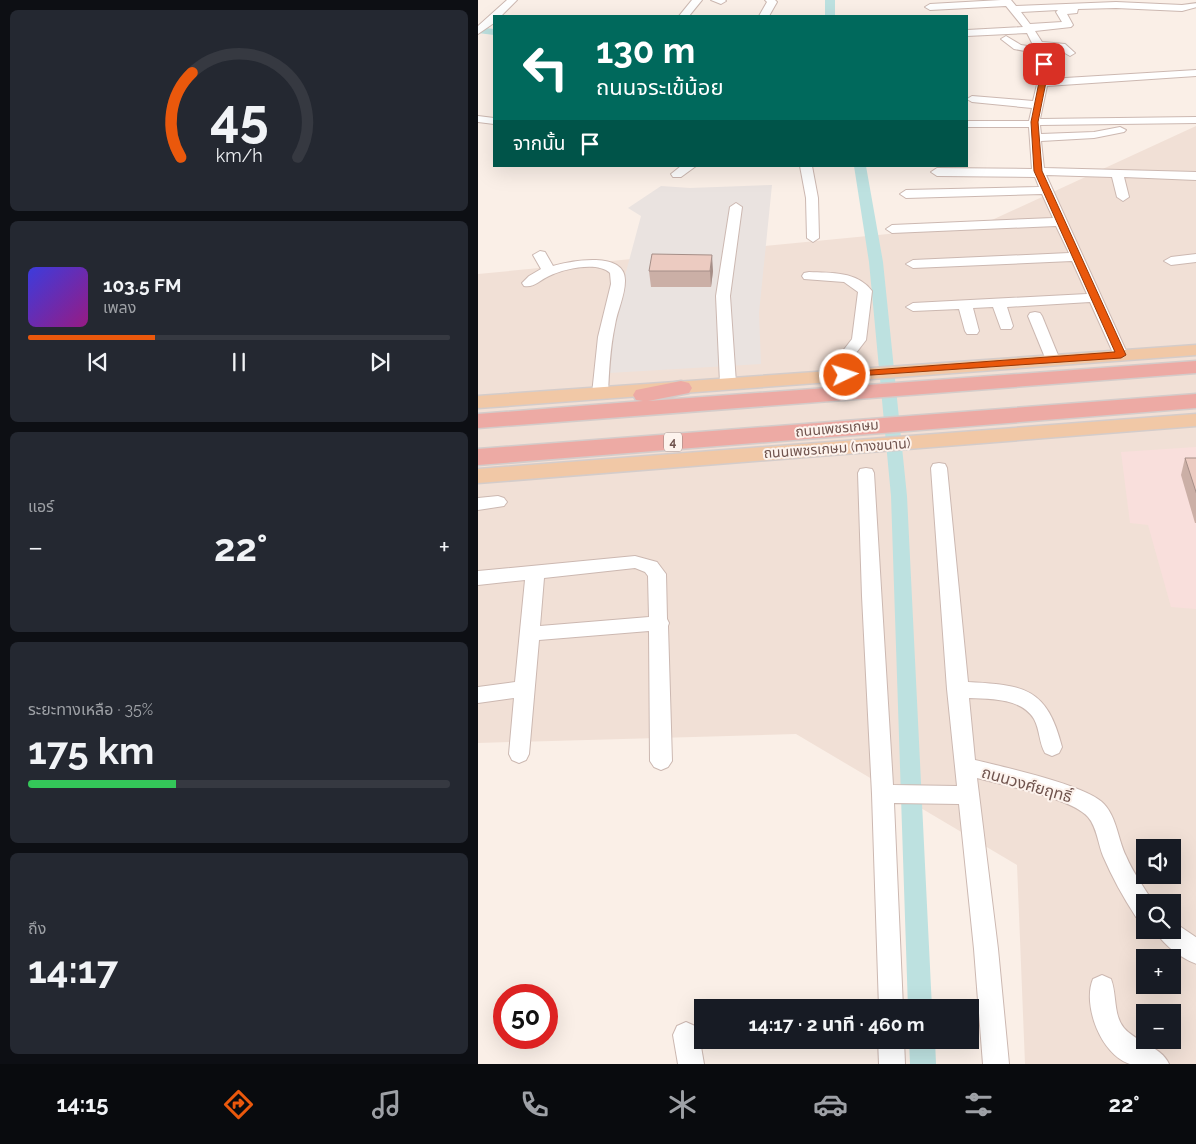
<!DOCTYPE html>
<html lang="th">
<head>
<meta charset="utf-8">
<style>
	:root { --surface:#171b24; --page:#242831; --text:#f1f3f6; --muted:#9ea1a6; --line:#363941; --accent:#ea580c }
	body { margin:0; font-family:Raleway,"Noto Sans Thai",sans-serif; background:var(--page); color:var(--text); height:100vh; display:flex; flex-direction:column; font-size:19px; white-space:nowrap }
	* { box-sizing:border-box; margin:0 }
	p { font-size:16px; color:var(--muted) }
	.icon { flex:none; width:28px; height:28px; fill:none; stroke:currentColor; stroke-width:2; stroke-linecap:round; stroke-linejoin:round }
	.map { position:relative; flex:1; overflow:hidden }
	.details { display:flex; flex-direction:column; gap:10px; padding:10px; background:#0d0f14; width:478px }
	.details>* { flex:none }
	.guide { position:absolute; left:15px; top:15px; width:475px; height:152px; border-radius:0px; box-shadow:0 5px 20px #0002; background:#00695c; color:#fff; overflow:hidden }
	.buttons { position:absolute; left:658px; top:839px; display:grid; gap:10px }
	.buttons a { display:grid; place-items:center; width:45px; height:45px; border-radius:0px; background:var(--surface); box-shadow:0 5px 20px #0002; font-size:25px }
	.speed { position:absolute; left:15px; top:984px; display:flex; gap:10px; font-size:25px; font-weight:700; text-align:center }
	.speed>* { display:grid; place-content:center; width:65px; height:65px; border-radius:50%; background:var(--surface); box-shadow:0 5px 20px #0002; line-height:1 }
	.speed .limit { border:8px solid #d22; background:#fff; color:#111 }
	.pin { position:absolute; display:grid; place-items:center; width:42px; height:42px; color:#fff; margin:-21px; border-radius:10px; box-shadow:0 2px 8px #0006 }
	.me { position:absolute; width:55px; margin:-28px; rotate:86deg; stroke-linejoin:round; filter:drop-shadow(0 0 4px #0008) }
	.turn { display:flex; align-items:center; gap:18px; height:105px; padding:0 20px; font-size:22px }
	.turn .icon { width:65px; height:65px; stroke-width:2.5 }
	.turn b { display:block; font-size:35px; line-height:42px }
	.then { display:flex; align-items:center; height:48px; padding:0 20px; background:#0003; gap:10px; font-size:19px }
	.big { font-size:38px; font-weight:700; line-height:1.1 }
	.details .card { flex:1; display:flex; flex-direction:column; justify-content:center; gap:8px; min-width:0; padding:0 18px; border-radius:8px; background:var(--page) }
	.details .dial { align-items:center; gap:0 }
	.dial svg { height:130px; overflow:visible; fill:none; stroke:var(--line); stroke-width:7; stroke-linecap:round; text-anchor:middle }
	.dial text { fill:var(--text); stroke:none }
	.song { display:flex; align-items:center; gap:15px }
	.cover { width:60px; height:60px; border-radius:8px; background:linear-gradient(135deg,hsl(240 70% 55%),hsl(310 70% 35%)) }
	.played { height:5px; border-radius:2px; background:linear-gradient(90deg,var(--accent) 30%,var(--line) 30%) }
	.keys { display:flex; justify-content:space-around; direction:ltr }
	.heat { display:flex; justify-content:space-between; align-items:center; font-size:28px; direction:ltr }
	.charge { height:8px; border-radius:4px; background:linear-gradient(90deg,#34c759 35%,var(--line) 0) }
	.trip { position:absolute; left:216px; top:999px; width:285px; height:50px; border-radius:0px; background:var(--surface); box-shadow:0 5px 20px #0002; font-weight:700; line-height:50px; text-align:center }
	.dock { display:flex; height:80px; justify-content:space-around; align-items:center; background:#090b0e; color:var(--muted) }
	.dock .icon { width:35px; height:35px }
	.dock .current { color:var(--accent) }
	.dock b { font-size:22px; color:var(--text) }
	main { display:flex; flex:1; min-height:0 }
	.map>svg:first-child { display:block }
	.residential { fill:#f1e0d6; fill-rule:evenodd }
	.commercial { fill:#f9dfdc }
	.industrial { fill:#eae3e0 }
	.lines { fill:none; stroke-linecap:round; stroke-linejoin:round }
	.canal { fill:#bde1e0; fill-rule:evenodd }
	.minor-casing { stroke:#ccb8b1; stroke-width:2 }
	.major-casing { stroke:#d4ccca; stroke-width:3 }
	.highway-casing { stroke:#d4ccca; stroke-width:3 }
	.minor { fill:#fff; fill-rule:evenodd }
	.major { fill:#f1c8a6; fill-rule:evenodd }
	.highway { fill:#edaaa4; fill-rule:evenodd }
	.wall { fill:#cbafa6 }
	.shaded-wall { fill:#a58e87 }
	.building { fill:#eccbc1; stroke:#a58e87 }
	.route { fill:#ea580c; stroke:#983908 }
	.labels { text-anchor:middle; stroke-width:4; stroke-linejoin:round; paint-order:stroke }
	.shield { fill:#fdf3ed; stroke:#9a847e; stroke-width:1 }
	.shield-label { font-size:12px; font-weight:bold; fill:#70544e }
	.street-label { font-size:14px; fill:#70544e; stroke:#fdf3ed }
	.near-street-label { font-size:16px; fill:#70544e; stroke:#fdf3ed }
</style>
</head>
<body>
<main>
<section class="details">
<div class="card dial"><svg viewBox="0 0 100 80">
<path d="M14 69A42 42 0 1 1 86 69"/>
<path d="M14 69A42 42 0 0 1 21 17" stroke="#ea580c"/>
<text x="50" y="56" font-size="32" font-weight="700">45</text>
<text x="50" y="72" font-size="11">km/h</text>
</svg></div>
<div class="card">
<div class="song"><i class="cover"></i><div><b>103.5 FM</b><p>เพลง</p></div></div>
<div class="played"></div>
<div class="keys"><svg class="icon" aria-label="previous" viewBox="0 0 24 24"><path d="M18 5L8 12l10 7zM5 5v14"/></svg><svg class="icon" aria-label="pause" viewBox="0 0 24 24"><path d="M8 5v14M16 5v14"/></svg><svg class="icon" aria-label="next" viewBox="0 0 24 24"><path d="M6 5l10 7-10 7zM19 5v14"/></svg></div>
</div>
<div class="card"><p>แอร์</p>
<div class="heat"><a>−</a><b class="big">22°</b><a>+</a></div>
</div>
<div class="card"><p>ระยะทางเหลือ · 35%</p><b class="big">175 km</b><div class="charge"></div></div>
<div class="card"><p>ถึง</p><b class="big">14:17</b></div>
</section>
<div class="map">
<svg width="719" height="1064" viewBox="0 0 719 1064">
	<rect width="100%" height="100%" fill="#faefe7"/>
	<path class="residential" d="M718,126V1064H547L539,865L318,734L0,743V274L503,225ZM666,848H694V875H666ZM666,902H694V930H666ZM666,958H694V985H666ZM666,1012H694V1040H666Z"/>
	<path class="commercial" d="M718,447V609L693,607L670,525L652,523L643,452Z"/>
	<path class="industrial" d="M294,185L281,313L283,364L131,373L130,339L163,216L150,208L183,186L212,188Z"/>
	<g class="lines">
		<g class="canal">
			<rect x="347" y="0" width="10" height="16"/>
			<path d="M0,27L16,29V35L0,33Z"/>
			<path d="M376,166H388L405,262L429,496L454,1008H430L413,496L391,262Z"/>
			<path d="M431,1040H457L458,1064H432Z"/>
		</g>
		<defs>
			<g id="minor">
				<path d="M29,0H39L23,16H16V23L0,34V26Z"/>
				<path d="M214,0H224L211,16H201Z"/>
				<path d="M233,0H247L248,1L243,4Z"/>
				<path d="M287,0H297L299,2L291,16H281L289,2Z"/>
				<path d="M523,0H533L538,6L638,2L704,5L719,3V7L704,11L638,8L600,9L599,13L589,14L595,25L593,27L557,31L564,42L587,44L597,53L592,56L580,49L567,48L571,61V79L719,70V76L569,86L562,119L719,117V123L562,125L563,134L616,132L642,127L648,130L646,132L616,138L563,141L566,168L719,172V180L646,177L651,197L645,201L639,197L634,177L568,175L650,355L648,358H638L636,355L612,302L529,307L535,326L533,329H523L515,307L495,308L501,331L499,334H489L487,331L481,309L435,311L428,307L435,303L609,294L594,261L435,268L428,264L435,260L591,253L578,226L414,233L408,229L414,225L575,218L564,194L428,198L422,194L428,190L561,187L557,177L459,176L453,172L459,168L554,169L551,127H489V121H551L554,108L494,102L489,99L494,96L555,101L562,72L558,53L536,49L523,39L528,36L543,45L556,47L549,33L489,36V30L545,27L528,6L452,10L447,7L452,4ZM580,10L578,12L584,22L552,24L543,12Z"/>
				<path d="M0,116L16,118V124L0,122Z"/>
				<path d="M203,166H218L203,177H195L193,174Z"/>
				<path d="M322,166H334L340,198L341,238L335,242L329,238L328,198Z"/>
				<path d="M258,203L264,207L252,296L258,383L255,386H245L242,383L238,296L252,207Z"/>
				<path d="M62,251L67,252L75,266C92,261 148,250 147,281C147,296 139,311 137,325C132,348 131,371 130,394L127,397H117L114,394L120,337L133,284L132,273C119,261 86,269 71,276C62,280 56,288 46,286L44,283L51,276L63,269L55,255Z"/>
				<path d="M719,254V262L693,265L686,261L693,257Z"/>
				<path d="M331,272C353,273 379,271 394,291L388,340L378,353L372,378H362L359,375L364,352L374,339L380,292L366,282L326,279L324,276L326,273Z"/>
				<path d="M557,312L562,313L564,316L582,360L580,363H570L568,360L550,316L552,313Z"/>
				<path d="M461,463L467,464L469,468L490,682C547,685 569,688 584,747L581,753L574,756L567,753C561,743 562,730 556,719C543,698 513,699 491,698L497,760C525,767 609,785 626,804C639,818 640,840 648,856C655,873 666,887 675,902H666V920L658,917C645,897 634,877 625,856C620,844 619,827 610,817C593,798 525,785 499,778L520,949L531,1064H505L496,949L481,804L416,803L425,1008H401L394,794L384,596L380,473L382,469L388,468L394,469L396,473L415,785L479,786L469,689L453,468L455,464Z"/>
				<path d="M20,496L26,498L29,502L26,506L0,510V498Z"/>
				<path d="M157,556L179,562L188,574L189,619L191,623L190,626L194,761L190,767L183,770L176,767L172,761L171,631L61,640L51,754L48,760L41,763L34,760L31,754L36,698L0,703V687L37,682L47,580L0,585V571ZM157,568L167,572L170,576L171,617L62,626L66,578Z"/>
				<path d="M694,921L719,938V964C704,959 684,944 677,930H694Z"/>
				<path d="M624,975L633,979C639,994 635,1015 646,1028C659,1043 683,1046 691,1064C679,1064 663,1064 652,1064C623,1055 604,1005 615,979Z"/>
				<path d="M208,1022L217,1026L221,1035L226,1064H200L195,1035L199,1026Z"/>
				<path d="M400,1040H426L427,1064H401Z"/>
			</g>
			<g id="major">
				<path d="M719,345V355L0,408V396Z"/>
				<path d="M719,414V426L0,483V469Z"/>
			</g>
			<g id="highway">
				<path d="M719,361V373L0,428V414L165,401L158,400L155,395L158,390L203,381L211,383L214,388L211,393L170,401Z"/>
				<path d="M719,394V408L0,465V449Z"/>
			</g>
		</defs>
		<use href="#minor" class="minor-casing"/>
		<use href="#major" class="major-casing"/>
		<use href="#highway" class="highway-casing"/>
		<use href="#minor" class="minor"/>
		<use href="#major" class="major"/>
		<use href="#highway" class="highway"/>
	</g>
	<g class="wall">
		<path d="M171,271H235L233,287H173Z"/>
		<path d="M707,458H719V523H717L703,475Z"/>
	</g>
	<path class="shaded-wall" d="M234,255L235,271L233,287L232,271Z"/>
	<g class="building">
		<path d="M174,254L234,255L232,271H171Z"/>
		<path d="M707,458H719V495Z"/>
	</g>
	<path class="route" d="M566,62L570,64V72L560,122L564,171L648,355L643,358L364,377L362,375L367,372L637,352L556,171L553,122L563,72V64Z"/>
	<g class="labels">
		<rect class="shield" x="186" y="432.5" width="18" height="19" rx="4"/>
		<g class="shield-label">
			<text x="195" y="446">4</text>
		</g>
		<g class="street-label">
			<text transform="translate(359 428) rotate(-5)" y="5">ถนนเพชรเกษม</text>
			<text transform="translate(359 448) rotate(-4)" y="5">ถนนเพชรเกษม (ทางขนาน)</text>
		</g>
		<g class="near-street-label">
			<text transform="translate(549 784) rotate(16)" y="6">ถนนวงศ์ยฤทธิ์</text>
		</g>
	</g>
</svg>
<div class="buttons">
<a><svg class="icon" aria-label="sound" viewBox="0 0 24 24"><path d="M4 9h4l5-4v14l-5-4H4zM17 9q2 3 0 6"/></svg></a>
<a><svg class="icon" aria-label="search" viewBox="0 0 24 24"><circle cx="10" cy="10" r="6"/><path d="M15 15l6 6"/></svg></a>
<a>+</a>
<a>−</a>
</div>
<div class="speed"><div class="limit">50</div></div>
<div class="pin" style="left:566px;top:64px;background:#d93025"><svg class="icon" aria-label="arrive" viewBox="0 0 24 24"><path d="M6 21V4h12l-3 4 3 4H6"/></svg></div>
<svg class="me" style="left:367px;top:375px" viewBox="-20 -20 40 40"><circle r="17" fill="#ea580c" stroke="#fff" stroke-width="3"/><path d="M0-11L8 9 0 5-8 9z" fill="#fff"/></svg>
<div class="trip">14:17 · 2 นาที · 460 m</div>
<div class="guide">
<div class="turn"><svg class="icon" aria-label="left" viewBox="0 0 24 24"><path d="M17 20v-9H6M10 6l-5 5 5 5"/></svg><div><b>130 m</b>ถนนจระเข้น้อย</div></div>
<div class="then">จากนั้น<svg class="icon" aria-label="arrive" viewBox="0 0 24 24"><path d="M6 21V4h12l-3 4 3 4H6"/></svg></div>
</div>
</div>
</main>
<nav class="dock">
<b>14:15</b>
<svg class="icon current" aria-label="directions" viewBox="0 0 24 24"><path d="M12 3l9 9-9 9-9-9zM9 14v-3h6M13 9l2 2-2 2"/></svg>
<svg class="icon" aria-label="music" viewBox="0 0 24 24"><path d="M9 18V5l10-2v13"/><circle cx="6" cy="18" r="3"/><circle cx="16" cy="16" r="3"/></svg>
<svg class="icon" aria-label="phone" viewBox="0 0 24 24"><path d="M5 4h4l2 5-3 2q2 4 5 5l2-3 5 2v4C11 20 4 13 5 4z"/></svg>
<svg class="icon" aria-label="climate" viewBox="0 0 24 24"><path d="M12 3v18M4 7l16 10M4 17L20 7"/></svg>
<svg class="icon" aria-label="car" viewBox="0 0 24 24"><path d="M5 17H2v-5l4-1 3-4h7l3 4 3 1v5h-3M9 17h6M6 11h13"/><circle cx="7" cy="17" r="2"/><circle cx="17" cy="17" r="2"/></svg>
<svg class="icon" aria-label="filters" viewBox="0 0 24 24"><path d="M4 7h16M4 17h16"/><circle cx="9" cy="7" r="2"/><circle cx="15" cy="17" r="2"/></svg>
<b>22°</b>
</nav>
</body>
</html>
